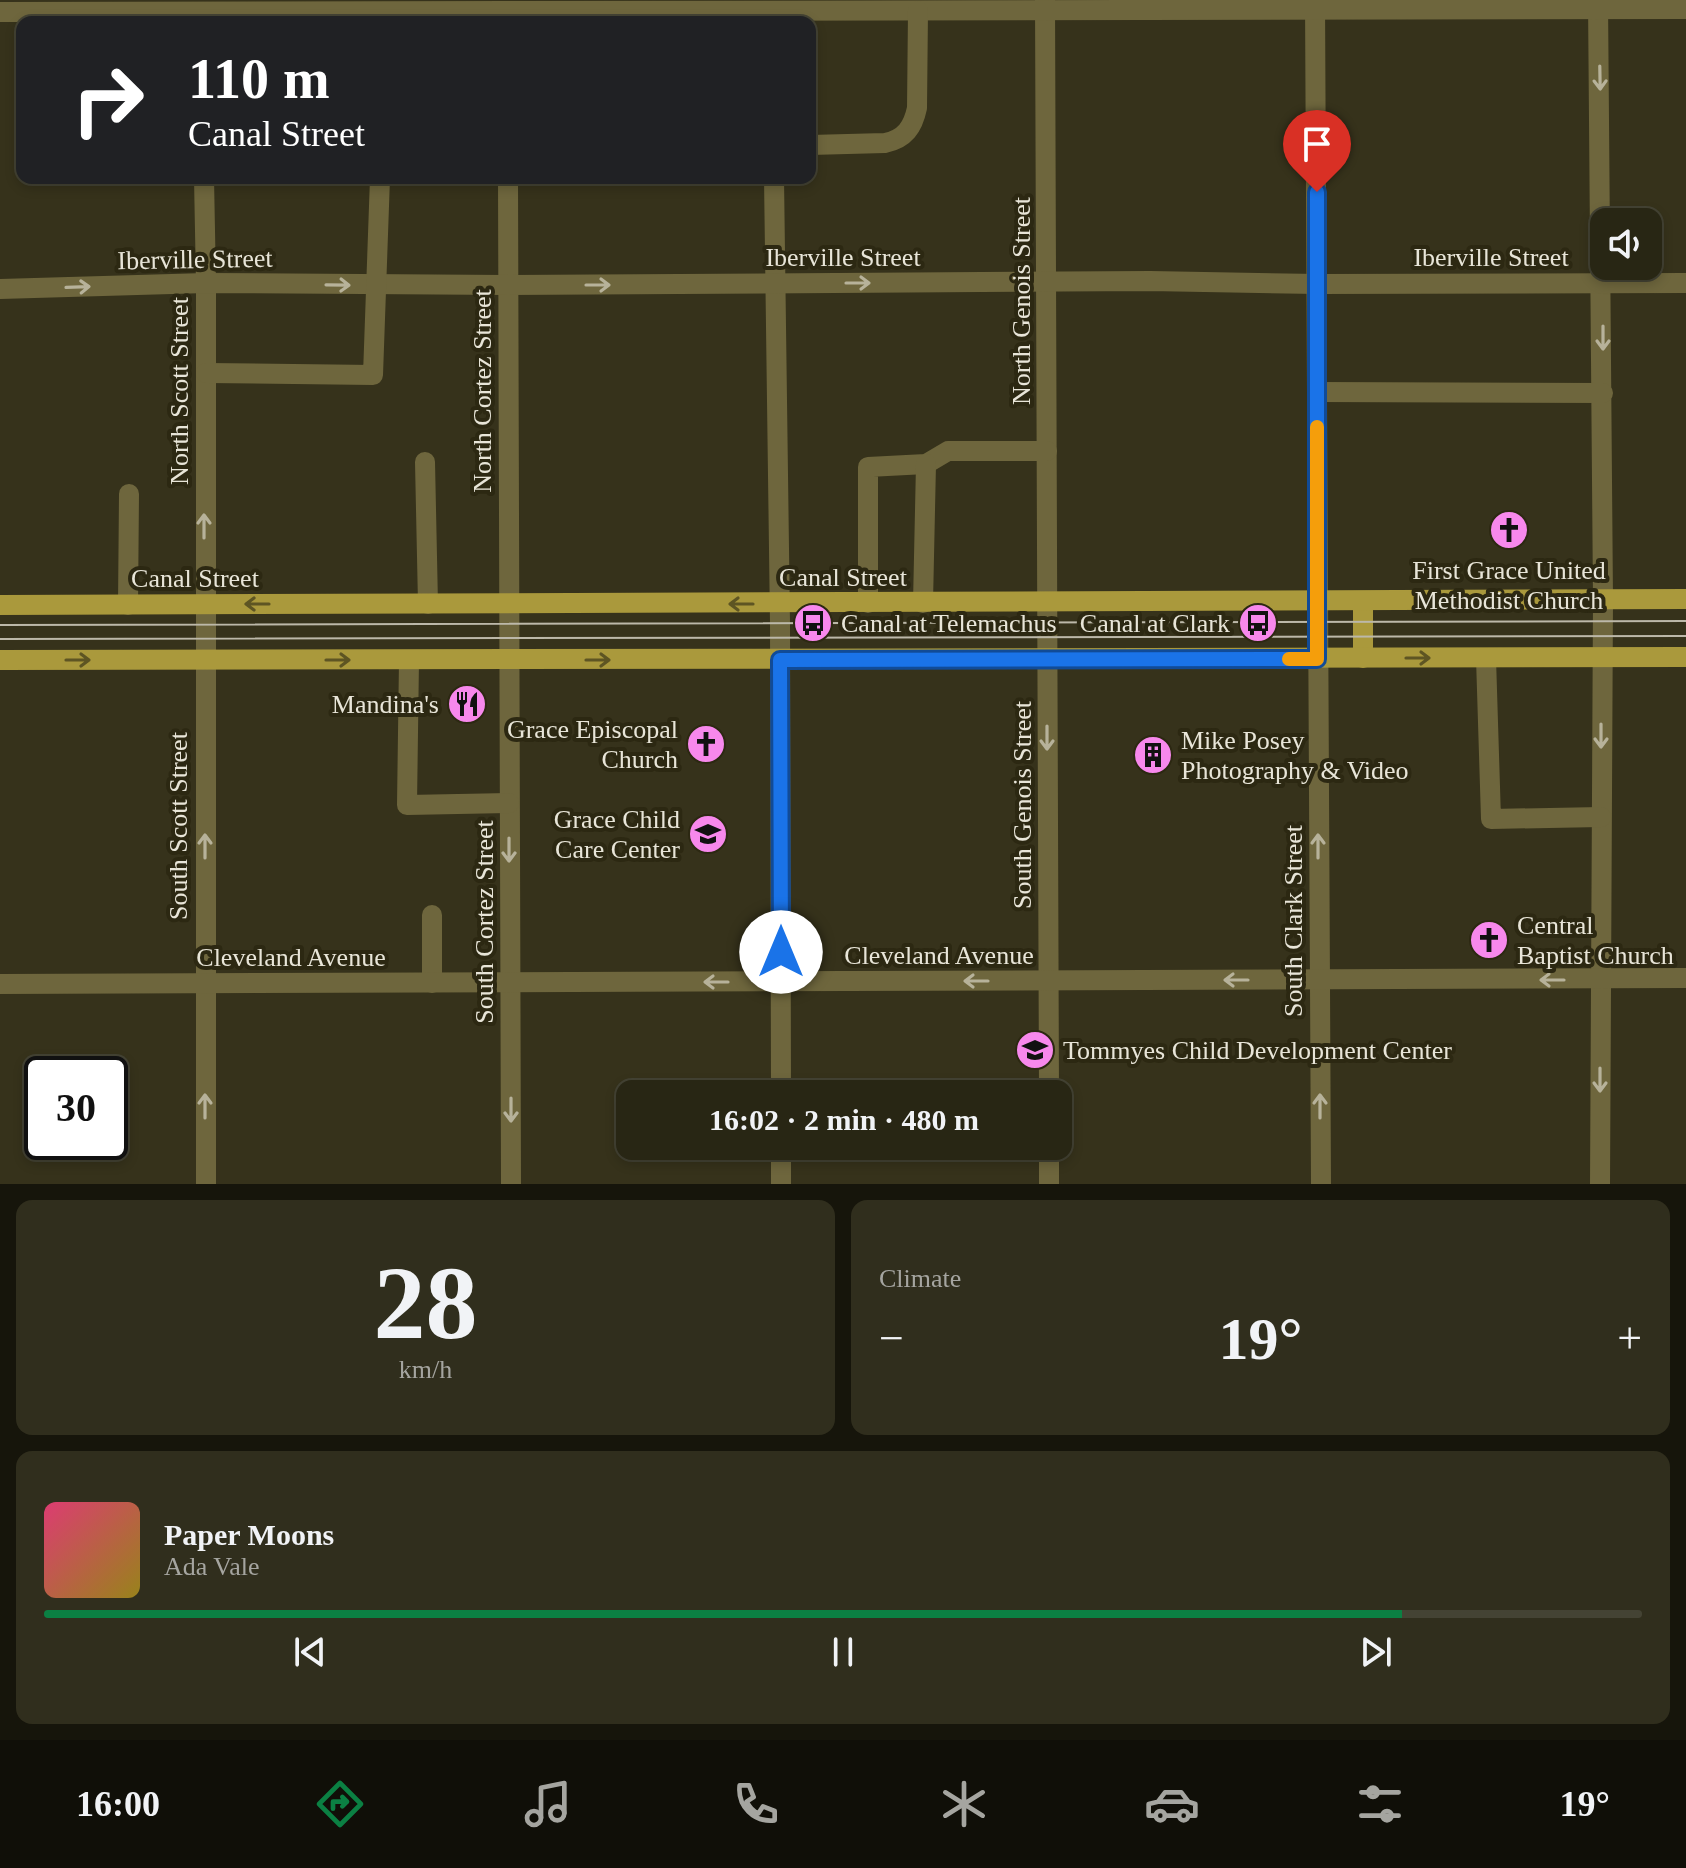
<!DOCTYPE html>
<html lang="en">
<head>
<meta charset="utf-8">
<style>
	:root { --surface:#282614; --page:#302e1d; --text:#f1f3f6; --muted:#a5a5a0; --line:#444334; --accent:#0b8043 }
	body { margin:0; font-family:Georgia,serif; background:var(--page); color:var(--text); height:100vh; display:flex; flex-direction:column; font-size:30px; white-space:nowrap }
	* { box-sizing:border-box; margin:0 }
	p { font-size:26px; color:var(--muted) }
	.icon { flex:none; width:44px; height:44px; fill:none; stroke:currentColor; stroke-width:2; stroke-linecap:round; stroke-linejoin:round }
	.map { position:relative; height:1184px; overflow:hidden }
	.drawer { display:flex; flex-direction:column; gap:16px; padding:16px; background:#16150b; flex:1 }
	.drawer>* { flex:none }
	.hud { position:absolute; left:16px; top:16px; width:800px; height:168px; border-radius:16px; box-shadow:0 4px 12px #0003,0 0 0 2px var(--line); background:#202124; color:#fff; overflow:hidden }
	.buttons { position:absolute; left:1590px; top:208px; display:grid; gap:16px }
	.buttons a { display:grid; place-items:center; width:72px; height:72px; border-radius:16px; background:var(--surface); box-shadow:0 4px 12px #0003,0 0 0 2px var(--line); font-size:40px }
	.speed { position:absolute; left:24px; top:1056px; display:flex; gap:16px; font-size:40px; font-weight:700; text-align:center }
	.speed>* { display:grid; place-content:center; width:104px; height:104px; border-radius:50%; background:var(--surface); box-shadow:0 4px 12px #0003,0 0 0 2px var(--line); line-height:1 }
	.speed .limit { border:4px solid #111; border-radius:12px; background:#fff; color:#111 }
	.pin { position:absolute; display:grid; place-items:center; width:68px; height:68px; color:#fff; margin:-82px -34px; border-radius:50% 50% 50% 0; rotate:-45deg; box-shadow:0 0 8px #0007 }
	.pin .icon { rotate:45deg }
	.me { position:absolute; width:88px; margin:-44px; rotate:0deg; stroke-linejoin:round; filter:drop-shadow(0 0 6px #0008) }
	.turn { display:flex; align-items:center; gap:28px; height:168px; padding:0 40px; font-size:36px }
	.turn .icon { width:104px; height:104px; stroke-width:2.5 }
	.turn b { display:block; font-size:56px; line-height:68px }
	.big { font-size:60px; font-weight:800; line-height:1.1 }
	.drawer .widget { flex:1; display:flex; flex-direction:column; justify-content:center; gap:12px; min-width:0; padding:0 28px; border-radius:16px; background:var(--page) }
	.drawer .dial { align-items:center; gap:0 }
	.dial b { font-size:104px; line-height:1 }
	.song { display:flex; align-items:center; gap:24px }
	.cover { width:96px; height:96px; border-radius:12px; background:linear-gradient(135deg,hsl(340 70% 55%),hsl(50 70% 35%)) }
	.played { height:8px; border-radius:4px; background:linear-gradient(90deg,var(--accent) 85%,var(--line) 85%) }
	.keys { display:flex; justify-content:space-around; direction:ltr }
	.heat { display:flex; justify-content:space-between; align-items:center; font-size:44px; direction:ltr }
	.drawer .tiles { flex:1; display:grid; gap:16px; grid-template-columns:1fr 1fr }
	.widget:last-child { grid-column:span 2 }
	.trip { position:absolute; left:616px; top:1080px; width:456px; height:80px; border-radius:16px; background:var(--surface); box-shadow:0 4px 12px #0003,0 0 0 2px var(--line); font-weight:800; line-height:80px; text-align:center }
	.dock { display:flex; height:128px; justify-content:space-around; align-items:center; background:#100f08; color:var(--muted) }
	.dock .icon { width:56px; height:56px }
	.dock .current { color:var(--accent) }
	.dock b { font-size:36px; color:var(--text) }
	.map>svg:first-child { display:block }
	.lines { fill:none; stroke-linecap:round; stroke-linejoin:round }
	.minor { stroke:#6e663d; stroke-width:20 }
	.major { stroke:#aa993c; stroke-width:20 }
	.tram { stroke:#bcb8a9; stroke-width:2 }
	.oneway { stroke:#b7b29a }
	.oneway2 { stroke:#5e5523 }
	.route-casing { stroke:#114b97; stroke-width:20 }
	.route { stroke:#1a73e8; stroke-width:14 }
	.slow { stroke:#f59e0b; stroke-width:14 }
	.labels { text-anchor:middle; stroke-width:8; stroke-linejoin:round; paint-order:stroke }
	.street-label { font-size:26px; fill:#e8e5d8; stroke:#2c2812 }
	.poi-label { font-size:26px; fill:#e8e5d8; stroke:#2c2812; text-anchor:start }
</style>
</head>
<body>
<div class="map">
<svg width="1686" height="1184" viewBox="0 0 1686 1184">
	<rect width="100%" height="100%" fill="#36321b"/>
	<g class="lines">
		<g class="minor">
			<path d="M1045,0L1049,1094"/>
			<path d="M1315,0L1321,1184"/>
			<path d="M1598,0L1603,599L1600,1184"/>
			<path d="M0,12L1686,9"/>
			<path d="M810,145L885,143C905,139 913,127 917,108L918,11"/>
			<path d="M204,178L206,283V1184"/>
			<path d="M508,178L511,1184"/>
			<path d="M774,178L780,623L781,1094"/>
			<path d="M0,289L206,283L508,285L1150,281L1318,284L1686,283"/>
			<path d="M206,373L373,375L380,178"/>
			<path d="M1317,392L1603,393"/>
			<path d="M425,462L428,604"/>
			<path d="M868,603V467L926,464L948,451H1047"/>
			<path d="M923,603L926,464"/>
			<path d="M128,605L129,494"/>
			<path d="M1486,658L1491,819L1601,817"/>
			<path d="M409,660L407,805L509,803"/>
			<path d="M432,983V915"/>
			<path d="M0,984L1686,978"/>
			<path d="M1049,1146V1184"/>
			<path d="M781,1184V1146"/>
		</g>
		<g class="major">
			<path d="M1363,601V658"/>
			<path d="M0,605L1686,599"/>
			<path d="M0,660L1686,657"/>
		</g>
		<g class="tram">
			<path d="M0,625L1686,621"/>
			<path d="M0,639L1686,636"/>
		</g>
	</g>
	<defs><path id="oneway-shaft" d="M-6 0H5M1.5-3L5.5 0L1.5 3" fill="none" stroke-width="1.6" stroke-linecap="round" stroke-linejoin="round" transform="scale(2)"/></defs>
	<g class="oneway">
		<use href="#oneway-shaft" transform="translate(1600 78) rotate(89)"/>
		<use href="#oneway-shaft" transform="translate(858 283)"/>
		<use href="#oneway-shaft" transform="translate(338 285) rotate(1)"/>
		<use href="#oneway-shaft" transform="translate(598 285)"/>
		<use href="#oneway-shaft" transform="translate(78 287) rotate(-2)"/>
		<use href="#oneway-shaft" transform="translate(1603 338) rotate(90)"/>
		<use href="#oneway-shaft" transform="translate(204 526) rotate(-90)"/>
		<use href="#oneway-shaft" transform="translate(1601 736) rotate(90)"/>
		<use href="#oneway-shaft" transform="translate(1047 738) rotate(90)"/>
		<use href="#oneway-shaft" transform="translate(205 846) rotate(-90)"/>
		<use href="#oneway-shaft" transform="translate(1318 846) rotate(-90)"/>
		<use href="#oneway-shaft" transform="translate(509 850) rotate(90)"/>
		<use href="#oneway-shaft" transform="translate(1236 980) rotate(180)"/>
		<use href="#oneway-shaft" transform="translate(1552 980) rotate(180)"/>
		<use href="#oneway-shaft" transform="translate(976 981) rotate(180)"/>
		<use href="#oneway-shaft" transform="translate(716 982) rotate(180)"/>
		<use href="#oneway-shaft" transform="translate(1600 1080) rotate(90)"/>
		<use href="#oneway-shaft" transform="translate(205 1106) rotate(-90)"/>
		<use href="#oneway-shaft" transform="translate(1320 1106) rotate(-90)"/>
		<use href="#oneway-shaft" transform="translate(511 1110) rotate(90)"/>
	</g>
	<g class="oneway2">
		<use href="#oneway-shaft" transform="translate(257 604) rotate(180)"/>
		<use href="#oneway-shaft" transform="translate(741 604) rotate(180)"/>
		<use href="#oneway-shaft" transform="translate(1418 658)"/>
		<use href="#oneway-shaft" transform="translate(78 660)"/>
		<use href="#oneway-shaft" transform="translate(338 660)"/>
		<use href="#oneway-shaft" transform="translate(598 660)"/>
	</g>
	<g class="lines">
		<defs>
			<path id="route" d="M781,952L780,660L1317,659V192"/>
		</defs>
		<use href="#route" class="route-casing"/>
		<use href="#route" class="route"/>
		<path class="slow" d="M1289,659H1317V427"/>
	</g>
	<defs>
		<symbol id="church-disc" viewBox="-11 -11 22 22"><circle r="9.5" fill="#f788ec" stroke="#2c2812"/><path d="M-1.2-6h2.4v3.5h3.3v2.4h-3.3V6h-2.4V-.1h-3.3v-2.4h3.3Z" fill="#111"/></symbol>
		<symbol id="bus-disc" viewBox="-11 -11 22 22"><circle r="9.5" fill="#f788ec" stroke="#2c2812"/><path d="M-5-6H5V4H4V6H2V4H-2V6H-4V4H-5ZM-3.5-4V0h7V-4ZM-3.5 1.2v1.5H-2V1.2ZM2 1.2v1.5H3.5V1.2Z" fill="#111"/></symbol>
		<symbol id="restaurant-disc" viewBox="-11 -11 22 22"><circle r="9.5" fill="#f788ec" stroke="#2c2812"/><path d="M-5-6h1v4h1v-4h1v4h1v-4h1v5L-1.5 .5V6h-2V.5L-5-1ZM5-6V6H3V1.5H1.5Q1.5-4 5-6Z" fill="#111"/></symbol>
		<symbol id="building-disc" viewBox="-11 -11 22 22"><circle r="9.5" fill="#f788ec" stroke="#2c2812"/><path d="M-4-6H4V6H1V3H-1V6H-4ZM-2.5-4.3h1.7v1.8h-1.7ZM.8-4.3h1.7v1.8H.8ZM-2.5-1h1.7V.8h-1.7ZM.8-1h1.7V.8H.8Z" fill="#111"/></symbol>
		<symbol id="school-disc" viewBox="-11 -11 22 22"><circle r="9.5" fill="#f788ec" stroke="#2c2812"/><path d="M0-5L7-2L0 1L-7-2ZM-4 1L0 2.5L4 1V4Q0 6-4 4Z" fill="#111"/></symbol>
	</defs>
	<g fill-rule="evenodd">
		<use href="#church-disc" x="1487" y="508" width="44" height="44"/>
		<use href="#bus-disc" x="791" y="601" width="44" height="44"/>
		<use href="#bus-disc" x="1236" y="601" width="44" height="44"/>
		<use href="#restaurant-disc" x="445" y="682" width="44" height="44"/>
		<use href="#church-disc" x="684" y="722" width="44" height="44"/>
		<use href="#building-disc" x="1131" y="733" width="44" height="44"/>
		<use href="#school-disc" x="686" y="812" width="44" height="44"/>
		<use href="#church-disc" x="1467" y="918" width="44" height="44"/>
		<use href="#school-disc" x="1013" y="1028" width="44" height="44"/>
	</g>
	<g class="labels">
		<g class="street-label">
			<text x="843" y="266">Iberville Street</text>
			<text x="1491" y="266">Iberville Street</text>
			<text transform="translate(195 259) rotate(-1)" y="9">Iberville Street</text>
			<text transform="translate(1021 301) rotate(-90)" y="9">North Genois Street</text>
			<text transform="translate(179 391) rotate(-90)" y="9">North Scott Street</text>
			<text transform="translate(482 391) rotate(-90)" y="9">North Cortez Street</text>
			<text x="843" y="586">Canal Street</text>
			<text x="195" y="587">Canal Street</text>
			<text transform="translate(1022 805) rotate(-90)" y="9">South Genois Street</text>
			<text transform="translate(178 826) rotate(-90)" y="9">South Scott Street</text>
			<text transform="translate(1293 921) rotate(-90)" y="9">South Clark Street</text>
			<text transform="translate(484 922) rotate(-90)" y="9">South Cortez Street</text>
			<text x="939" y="964">Cleveland Avenue</text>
			<text x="291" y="966">Cleveland Avenue</text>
		</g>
		<g class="poi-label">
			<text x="1509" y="579" text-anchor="middle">First Grace United<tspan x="1509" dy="30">Methodist Church</tspan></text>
			<text x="841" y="632">Canal at Telemachus</text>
			<text x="1230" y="632" text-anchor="end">Canal at Clark</text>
			<text x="439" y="713" text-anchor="end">Mandina's</text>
			<text x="678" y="738" text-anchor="end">Grace Episcopal<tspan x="678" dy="30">Church</tspan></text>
			<text x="1181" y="749">Mike Posey<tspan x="1181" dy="30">Photography &amp; Video</tspan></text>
			<text x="680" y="828" text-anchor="end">Grace Child<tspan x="680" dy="30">Care Center</tspan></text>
			<text x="1517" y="934">Central<tspan x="1517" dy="30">Baptist Church</tspan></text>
			<text x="1063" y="1059">Tommyes Child Development Center</text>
		</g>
	</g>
</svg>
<div class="buttons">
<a><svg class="icon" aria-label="sound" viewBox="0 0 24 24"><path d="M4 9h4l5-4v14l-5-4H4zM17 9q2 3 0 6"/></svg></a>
</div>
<div class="speed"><div class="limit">30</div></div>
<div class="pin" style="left:1317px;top:192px;background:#d93025"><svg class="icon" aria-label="arrive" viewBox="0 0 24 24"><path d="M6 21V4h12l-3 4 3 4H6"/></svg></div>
<svg class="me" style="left:781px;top:952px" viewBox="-20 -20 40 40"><circle r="19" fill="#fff"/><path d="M0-13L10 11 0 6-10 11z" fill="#1a73e8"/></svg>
<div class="trip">16:02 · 2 min · 480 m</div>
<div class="hud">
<div class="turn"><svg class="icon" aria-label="right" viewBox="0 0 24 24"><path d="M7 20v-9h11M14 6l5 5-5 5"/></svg><div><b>110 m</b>Canal Street</div></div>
</div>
</div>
<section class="drawer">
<div class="tiles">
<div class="widget dial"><b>28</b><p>km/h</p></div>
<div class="widget"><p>Climate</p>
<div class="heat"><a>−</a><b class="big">19°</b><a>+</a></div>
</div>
<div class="widget">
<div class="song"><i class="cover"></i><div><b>Paper Moons</b><p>Ada Vale</p></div></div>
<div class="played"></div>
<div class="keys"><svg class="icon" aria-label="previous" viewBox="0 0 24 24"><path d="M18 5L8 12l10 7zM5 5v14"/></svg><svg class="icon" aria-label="pause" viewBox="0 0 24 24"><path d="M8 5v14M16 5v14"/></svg><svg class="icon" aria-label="next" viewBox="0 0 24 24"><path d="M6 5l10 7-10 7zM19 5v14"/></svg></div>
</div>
</div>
</section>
<nav class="dock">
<b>16:00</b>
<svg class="icon current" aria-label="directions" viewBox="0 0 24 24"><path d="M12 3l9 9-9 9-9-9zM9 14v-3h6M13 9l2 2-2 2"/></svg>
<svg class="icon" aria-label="music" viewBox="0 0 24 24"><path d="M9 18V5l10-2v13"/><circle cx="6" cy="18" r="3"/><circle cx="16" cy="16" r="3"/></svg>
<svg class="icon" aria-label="phone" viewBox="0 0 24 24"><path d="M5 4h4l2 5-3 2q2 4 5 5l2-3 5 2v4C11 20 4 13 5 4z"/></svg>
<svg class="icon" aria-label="climate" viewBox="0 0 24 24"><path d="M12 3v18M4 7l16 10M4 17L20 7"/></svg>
<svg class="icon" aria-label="car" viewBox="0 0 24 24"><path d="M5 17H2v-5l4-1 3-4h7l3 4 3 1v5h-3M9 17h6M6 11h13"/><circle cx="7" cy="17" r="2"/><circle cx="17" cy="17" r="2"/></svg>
<svg class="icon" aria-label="filters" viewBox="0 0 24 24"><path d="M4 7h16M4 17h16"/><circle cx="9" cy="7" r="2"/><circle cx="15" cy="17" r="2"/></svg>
<b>19°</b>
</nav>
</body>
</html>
